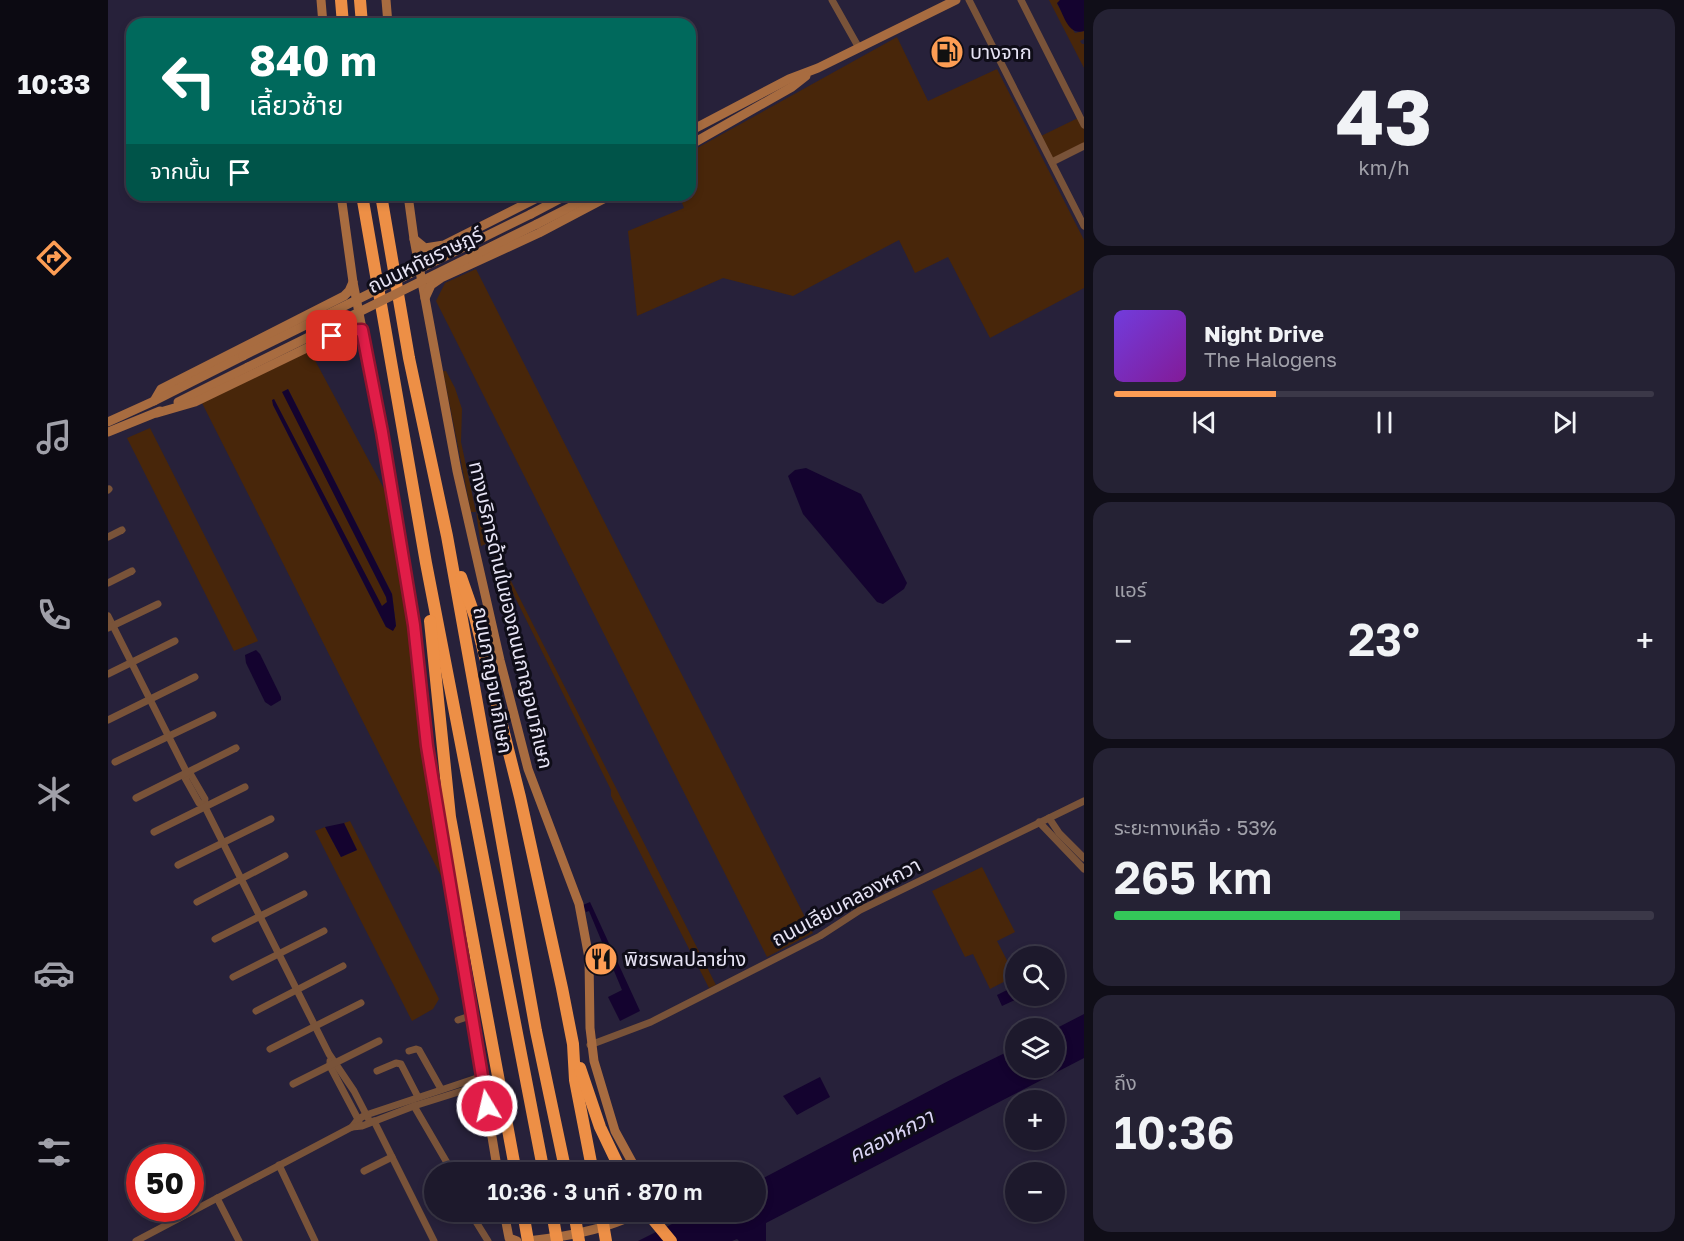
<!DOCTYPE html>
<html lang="th">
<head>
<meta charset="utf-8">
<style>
	:root { --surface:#1d192c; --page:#252234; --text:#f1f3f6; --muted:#a0a0a9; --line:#3b3848; --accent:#fd9d54 }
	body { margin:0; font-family:"Golos Text","Noto Sans Thai",sans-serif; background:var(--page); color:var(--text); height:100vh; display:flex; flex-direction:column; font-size:22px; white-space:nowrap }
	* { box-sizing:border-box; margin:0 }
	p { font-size:20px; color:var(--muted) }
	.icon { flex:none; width:33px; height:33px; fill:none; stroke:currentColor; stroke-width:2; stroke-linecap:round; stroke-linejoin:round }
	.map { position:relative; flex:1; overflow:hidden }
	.details { display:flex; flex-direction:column; gap:9px; padding:9px; background:#100e18; width:600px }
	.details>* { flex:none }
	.top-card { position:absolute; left:18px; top:18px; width:570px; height:183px; border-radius:18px; box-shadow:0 3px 9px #0003,0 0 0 2px var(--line); background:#00695c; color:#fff; overflow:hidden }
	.tools { position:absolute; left:897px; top:946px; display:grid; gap:12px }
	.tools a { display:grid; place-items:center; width:60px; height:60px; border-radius:50%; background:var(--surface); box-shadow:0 3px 9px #0003,0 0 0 2px var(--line); font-size:30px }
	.speed { position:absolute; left:18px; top:1144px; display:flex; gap:12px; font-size:30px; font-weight:700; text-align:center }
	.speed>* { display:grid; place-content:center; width:78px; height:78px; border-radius:50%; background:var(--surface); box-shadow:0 3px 9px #0003,0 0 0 2px var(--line); line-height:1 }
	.speed .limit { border:9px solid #d22; background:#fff; color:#111 }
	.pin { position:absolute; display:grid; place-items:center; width:51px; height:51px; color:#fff; margin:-26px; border-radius:12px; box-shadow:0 3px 9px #0006 }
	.me { position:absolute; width:66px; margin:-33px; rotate:351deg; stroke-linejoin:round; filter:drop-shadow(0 0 4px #0008) }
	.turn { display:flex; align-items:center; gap:21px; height:126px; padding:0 24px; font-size:27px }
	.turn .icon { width:78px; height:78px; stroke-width:2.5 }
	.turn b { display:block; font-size:42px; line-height:51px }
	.then { display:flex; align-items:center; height:57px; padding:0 24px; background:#0003; gap:12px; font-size:22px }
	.big { font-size:45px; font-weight:600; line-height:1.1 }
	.details .card { flex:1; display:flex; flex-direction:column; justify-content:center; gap:9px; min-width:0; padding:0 21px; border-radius:18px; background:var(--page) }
	.details .dial { align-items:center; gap:0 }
	.dial b { font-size:78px; line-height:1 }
	.song { display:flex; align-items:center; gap:18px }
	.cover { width:72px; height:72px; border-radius:9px; background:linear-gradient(135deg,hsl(260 70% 55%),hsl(290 70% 35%)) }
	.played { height:6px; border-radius:3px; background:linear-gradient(90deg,var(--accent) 30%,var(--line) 30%) }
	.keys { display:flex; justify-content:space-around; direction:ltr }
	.heat { display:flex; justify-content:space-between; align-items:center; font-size:33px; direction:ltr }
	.charge { height:9px; border-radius:4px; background:linear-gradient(90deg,#34c759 53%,var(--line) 0) }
	.trip { position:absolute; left:316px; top:1162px; width:342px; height:60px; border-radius:30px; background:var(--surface); box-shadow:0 3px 9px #0003,0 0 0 2px var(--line); font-weight:600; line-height:60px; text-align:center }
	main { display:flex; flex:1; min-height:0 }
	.dock { display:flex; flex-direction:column; width:108px; justify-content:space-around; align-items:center; background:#0c0a12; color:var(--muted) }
	.dock .icon { width:42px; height:42px }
	.dock .current { color:var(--accent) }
	.dock b { font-size:27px; color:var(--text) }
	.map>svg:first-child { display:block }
	.green { fill:#48260a; fill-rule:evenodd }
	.water { fill:#14032f }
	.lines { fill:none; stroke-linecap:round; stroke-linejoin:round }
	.minor { stroke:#795339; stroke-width:7 }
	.secondary { stroke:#a86c40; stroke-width:9 }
	.motorway { stroke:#ed8f46; stroke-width:12 }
	.secondary-bridge { stroke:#a86c40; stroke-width:9 }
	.motorway-bridge { stroke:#ed8f46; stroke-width:12 }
	.route-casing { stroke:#92132f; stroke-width:15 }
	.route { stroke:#e11d48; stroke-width:10 }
	.labels { text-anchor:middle; stroke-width:6; stroke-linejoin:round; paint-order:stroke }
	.poi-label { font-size:20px; fill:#e7e4f5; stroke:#0f0d18; text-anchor:start }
	.street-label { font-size:20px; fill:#e7e4f5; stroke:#0f0d18 }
	.water-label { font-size:21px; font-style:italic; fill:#dad4f5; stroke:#0f0d18 }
</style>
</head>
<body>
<main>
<nav class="dock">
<b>10:33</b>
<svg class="icon current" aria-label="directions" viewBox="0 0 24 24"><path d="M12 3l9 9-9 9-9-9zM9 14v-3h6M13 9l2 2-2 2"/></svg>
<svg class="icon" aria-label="music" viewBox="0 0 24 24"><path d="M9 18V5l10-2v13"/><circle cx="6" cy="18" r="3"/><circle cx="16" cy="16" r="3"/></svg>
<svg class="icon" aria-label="phone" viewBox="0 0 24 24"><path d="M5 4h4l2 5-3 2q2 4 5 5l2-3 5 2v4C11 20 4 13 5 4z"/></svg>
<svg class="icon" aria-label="climate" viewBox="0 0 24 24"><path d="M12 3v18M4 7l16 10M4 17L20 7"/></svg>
<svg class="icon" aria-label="car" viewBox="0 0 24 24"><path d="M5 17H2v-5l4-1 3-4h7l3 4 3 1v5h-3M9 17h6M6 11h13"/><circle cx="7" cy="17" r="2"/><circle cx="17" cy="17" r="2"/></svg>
<svg class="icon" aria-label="filters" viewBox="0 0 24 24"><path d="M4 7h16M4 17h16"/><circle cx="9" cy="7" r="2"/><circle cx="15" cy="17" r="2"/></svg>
</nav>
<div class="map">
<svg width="976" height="1241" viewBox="0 0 976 1241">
	<rect width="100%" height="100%" fill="#27213a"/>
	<g class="green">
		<path d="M941,0H952L949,4L967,33L976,31V39L972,41L974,44H976V68Z"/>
		<path d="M789,37L820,101L889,69L976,240V288L882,338L840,257L807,273L791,240L685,296L615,278L529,316L520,231L576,208L571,195H582V152Z"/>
		<path d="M972,117L976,125V146L944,162L931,137Z"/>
		<path d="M368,269L705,933L659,957L328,301L337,283Z"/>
		<path d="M202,351L281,498L295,584L313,735L334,878L94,403ZM180,389L284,594L288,626L278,627L165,405L166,399L273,607L279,602L278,597L175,392Z"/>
		<path d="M335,371H338L347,388L354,409L353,442L368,512L608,985L601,988L503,796V790L380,543L373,546L368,512H363Z"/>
		<path d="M42,428L150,641L126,651L19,438Z"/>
		<path d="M242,821L331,999L325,1009L304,1021L207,831L217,827L233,857L249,850L236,823Z"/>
		<path d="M874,867L907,932L889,941L907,976L882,989L865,954L857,957L824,891Z"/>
	</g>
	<g class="water">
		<path d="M952,0H976V31C960,36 956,15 949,3Z"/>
		<path d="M180,389L284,594L288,626L285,631L278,627L165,405L164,400L166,399L274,606L279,602L278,597L174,392Z"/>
		<path d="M698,468L753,494L799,583L796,589L775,604L769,602L695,514L680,476L687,470Z"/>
		<path d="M148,650L152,654L173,697V700L163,706L157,702L138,663L137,655Z"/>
		<path d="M236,823L249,850L233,857L217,827Z"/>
		<path d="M482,902L532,1011L512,1021L500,997L514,990L481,911L478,912L475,905Z"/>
		<path d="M907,986L908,996H915L894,1006L889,995Z"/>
		<path d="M976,1014V1058L658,1223V1241H631L629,1239L624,1241H530L588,1212H648V1182L846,1078L907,1048L908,1068H946L947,1029Z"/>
		<path d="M712,1077L722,1097L689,1115L675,1096Z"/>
	</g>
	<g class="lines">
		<g class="minor">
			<path d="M724,0L751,48"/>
			<path d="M861,0L976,226"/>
			<path d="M913,0L976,125"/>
			<path d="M944,162L976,146"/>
			<path d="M0,490L1,489"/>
			<path d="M0,537L14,530"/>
			<path d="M0,583L24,571"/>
			<path d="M0,616L79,773L83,775L97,799L96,805L221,1054L246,1091L262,1122"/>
			<path d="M0,628L50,604"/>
			<path d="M0,674L67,641"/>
			<path d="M0,720L87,677"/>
			<path d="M7,762L105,715"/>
			<path d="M79,773L77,778L91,803L96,805"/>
			<path d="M28,798L128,748"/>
			<path d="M941,818L951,833L976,858"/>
			<path d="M931,822L976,869"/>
			<path d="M46,832L137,787"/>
			<path d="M70,865L163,819"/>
			<path d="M89,902L177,856"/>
			<path d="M107,939L196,894"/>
			<path d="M125,977L216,931"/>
			<path d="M148,1011L235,966"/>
			<path d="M350,1020L365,1015"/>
			<path d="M482,1045L543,1022L712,936L752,910L976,801"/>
			<path d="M162,1049L253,1003"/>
			<path d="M301,1051L308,1049L311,1050L333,1089"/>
			<path d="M222,1061V1066L251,1121"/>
			<path d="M269,1071L288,1063L293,1064L310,1097"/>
			<path d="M185,1084L271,1041"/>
			<path d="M306,1106L345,1173"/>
			<path d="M266,1121L326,1241"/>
			<path d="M244,1127L250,1119L258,1115L375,1076"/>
			<path d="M171,1165L207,1241"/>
			<path d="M256,1171L284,1157"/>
			<path d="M109,1198L131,1241"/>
			<path d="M362,1212L380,1241"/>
			<path d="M28,1241L244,1127L254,1126L306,1106L376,1084"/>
		</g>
		<g class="secondary">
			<path d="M213,0L215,24"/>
			<path d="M278,0L280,24"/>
			<path d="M582,131L681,79L710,68L848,0"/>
			<path d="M582,145L684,87L698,76"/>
			<path d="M233,195L245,282L274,432L306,625L319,746L390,1173"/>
			<path d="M300,195L306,239L349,471L392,660L420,769L471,904L481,958L482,1028L486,1061L507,1131L530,1173"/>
			<path d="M423,214L459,195"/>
			<path d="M429,224L486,195"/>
			<path d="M306,239L317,248L336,245L435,195"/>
			<path d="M317,298L323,285L333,278L431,233L503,195"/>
			<path d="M46,401L53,389L236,296L241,291L245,282"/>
			<path d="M70,402L140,367"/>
			<path d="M49,413L87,402L234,331L254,330"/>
			<path d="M0,422L46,401L135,356"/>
			<path d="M0,432L52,411"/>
			<path d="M396,1212L401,1238L409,1241"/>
			<path d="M420,1241C457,1237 499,1230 531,1212"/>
		</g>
		<g class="motorway">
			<path d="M233,0L235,24"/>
			<path d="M252,0L254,24"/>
			<path d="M254,195L318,563L436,1173"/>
			<path d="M273,195L301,358L339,536L428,1031L458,1173"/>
			<path d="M353,577L367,617L412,797L454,988L465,1044L467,1080L485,1173"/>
			<path d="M322,621L342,817L408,1173"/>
			<path d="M472,1068L492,1127L514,1173"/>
			<path d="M415,1212L420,1241"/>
			<path d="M539,1212L563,1241"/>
		</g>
		<g class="secondary-bridge">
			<path d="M135,356L423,214"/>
			<path d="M140,367L429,224"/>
		</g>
		<g class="motorway-bridge">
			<path d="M444,1212L449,1241"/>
			<path d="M466,1212L471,1241"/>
			<path d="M493,1212L498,1241"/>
		</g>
	</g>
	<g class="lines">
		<defs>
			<path id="route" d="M224,336L234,331L254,330L274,432L306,625L319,746L379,1106"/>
		</defs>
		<use href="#route" class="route-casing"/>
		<use href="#route" class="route"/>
	</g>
	<defs>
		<symbol id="fuel-disc" viewBox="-11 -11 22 22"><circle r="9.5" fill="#fd9d54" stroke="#0f0d18"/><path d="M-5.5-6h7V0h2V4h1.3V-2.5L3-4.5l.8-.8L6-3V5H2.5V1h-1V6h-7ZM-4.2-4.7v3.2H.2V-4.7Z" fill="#111"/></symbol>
		<symbol id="restaurant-disc" viewBox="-11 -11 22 22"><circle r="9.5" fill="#fd9d54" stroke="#0f0d18"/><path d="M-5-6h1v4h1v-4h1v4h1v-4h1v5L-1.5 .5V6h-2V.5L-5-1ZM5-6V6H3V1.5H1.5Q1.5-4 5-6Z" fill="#111"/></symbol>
	</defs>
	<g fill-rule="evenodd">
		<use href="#fuel-disc" x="820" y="33" width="38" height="38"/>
		<use href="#restaurant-disc" x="474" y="940" width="38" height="38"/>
	</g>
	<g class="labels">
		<g class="poi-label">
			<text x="862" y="59">บางจาก</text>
			<text x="516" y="966">พิชรพลปลาย่าง</text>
		</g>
		<g class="street-label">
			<text transform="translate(317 260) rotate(-26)" y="7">ถนนหทัยราษฎร์</text>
			<text transform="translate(403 615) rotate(77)" y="7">ทางบริการด้านในของถนนกาญจนาภิเษก</text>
			<text transform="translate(385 680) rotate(80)" y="7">ถนนกาญจนาภิเษก</text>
			<text transform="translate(738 902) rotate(-28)" y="7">ถนนเลียบคลองหกวา</text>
		</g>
		<g class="water-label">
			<text transform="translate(783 1136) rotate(-27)" y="7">คลองหกวา</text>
		</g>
	</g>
</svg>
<div class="tools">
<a><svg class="icon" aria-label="search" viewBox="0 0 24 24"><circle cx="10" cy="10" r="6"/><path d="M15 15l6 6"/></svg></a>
<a><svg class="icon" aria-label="layers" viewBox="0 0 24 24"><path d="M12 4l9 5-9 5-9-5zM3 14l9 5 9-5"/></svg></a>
<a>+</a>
<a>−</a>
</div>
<div class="speed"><div class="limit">50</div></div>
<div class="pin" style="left:224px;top:336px;background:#d93025"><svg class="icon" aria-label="arrive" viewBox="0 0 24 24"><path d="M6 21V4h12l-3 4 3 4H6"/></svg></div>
<svg class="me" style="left:379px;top:1106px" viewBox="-20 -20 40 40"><circle r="17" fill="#e11d48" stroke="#fff" stroke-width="3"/><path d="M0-11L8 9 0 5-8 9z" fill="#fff"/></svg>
<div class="trip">10:36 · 3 นาที · 870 m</div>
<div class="top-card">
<div class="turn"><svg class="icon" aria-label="left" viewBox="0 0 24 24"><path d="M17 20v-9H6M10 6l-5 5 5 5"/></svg><div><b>840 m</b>เลี้ยวซ้าย</div></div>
<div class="then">จากนั้น<svg class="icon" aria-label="arrive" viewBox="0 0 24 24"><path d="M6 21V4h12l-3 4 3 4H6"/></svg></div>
</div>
</div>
<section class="details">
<div class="card dial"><b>43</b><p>km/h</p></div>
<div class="card">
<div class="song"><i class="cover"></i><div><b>Night Drive</b><p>The Halogens</p></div></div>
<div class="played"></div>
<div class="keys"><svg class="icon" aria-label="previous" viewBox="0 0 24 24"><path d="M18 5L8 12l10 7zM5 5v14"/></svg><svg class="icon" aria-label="pause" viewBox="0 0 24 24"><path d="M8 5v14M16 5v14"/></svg><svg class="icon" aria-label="next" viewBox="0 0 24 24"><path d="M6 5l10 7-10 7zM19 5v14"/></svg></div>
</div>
<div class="card"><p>แอร์</p>
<div class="heat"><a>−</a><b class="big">23°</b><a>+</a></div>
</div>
<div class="card"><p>ระยะทางเหลือ · 53%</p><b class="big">265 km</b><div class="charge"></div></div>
<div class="card"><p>ถึง</p><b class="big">10:36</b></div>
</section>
</main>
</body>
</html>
